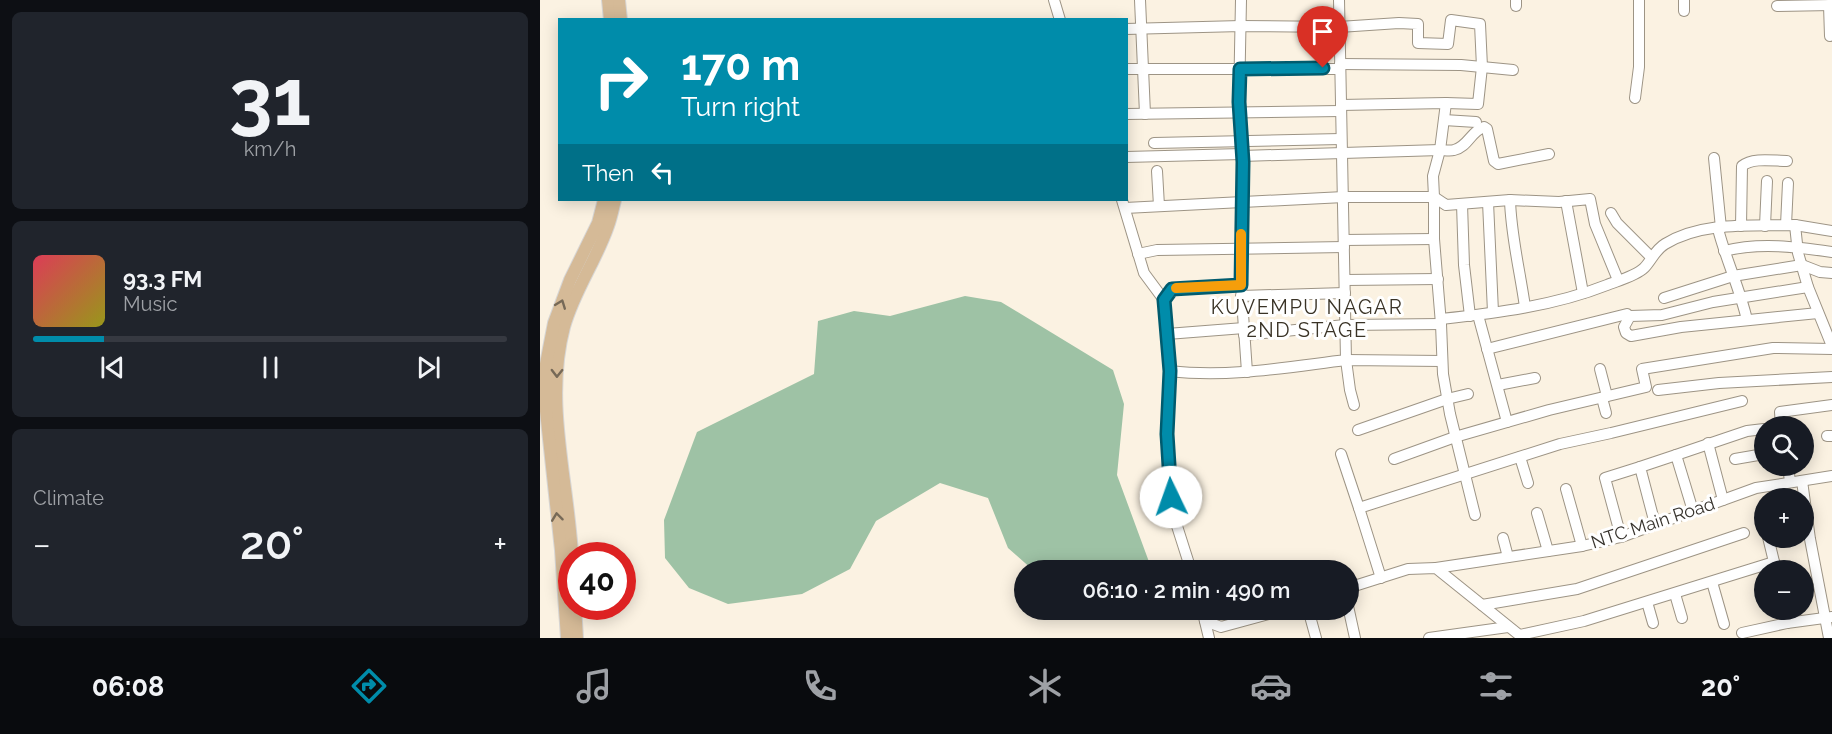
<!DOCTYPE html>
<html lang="en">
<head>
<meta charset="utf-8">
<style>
	:root { --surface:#171b24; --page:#20242c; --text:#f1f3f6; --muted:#9ea1a6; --line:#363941; --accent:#008caa }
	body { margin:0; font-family:Raleway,sans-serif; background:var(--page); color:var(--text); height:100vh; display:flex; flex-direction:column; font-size:22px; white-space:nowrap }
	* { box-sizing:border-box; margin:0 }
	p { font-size:20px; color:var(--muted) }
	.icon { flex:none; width:33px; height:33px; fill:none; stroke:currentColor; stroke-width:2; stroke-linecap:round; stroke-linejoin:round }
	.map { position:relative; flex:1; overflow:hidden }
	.panel { display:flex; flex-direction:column; gap:12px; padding:12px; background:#0d0f14; width:540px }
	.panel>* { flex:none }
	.banner { position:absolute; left:18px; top:18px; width:570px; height:183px; border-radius:0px; box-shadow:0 3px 15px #0003; background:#008caa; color:#fff; overflow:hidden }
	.buttons { position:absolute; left:1214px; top:416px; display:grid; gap:12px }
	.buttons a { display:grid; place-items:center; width:60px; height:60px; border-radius:50%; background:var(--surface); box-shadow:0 3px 15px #0003; font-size:30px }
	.speed { position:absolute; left:18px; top:542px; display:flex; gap:12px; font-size:30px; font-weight:700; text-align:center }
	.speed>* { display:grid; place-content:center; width:78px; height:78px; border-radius:50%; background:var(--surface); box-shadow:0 3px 15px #0003; line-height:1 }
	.speed .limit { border:9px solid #d22; background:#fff; color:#111 }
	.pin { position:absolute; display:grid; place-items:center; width:51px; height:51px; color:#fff; margin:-62px -26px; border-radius:50% 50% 50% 0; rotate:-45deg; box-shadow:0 0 6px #0007 }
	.pin .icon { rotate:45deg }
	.me { position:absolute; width:66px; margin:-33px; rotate:357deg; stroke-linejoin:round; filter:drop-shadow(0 0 4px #0008) }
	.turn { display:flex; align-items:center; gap:21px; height:126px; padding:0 24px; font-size:27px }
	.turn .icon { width:78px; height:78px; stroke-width:2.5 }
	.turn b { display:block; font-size:42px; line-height:51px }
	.then { display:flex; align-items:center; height:57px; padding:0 24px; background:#0003; gap:12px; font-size:22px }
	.big { font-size:45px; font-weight:600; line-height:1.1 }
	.panel .widget { flex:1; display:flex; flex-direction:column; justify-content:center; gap:9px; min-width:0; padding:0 21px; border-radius:9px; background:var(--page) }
	.panel .dial { align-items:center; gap:0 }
	.dial b { font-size:78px; line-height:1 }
	.song { display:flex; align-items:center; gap:18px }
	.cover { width:72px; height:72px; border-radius:9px; background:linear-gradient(135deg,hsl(350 70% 55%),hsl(60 70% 35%)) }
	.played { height:6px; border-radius:3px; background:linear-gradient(90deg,var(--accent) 15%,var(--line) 15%) }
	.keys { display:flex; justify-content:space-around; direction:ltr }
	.heat { display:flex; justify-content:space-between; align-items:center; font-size:33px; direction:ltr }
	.trip { position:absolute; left:474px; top:560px; width:345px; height:60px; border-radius:30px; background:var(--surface); box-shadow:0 3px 15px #0003; font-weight:600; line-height:60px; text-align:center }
	.dock { display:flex; height:96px; justify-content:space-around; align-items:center; background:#090b0e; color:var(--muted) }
	.dock .icon { width:42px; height:42px }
	.dock .active { color:var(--accent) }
	.dock b { font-size:27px; color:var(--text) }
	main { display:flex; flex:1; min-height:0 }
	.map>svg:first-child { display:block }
	.forest { fill:#9ec2a5 }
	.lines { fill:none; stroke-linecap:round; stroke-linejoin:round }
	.minor-casing { stroke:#9d9485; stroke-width:12 }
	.major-casing { stroke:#d7d6d5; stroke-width:14 }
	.minor { stroke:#fff; stroke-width:10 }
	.major { stroke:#d5ba97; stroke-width:12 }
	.oneway { stroke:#766957 }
	.route-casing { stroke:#005b6e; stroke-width:15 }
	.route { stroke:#008caa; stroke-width:10 }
	.slow { stroke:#f59e0b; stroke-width:10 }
	.labels { text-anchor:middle; stroke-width:6; stroke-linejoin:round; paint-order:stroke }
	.street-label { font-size:18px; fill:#37332d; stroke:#fff }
	.neighbourhood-label { font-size:20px; letter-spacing:1.5px; fill:#3a3326; stroke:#fff }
</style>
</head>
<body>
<main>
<section class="panel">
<div class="widget dial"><b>31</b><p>km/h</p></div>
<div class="widget">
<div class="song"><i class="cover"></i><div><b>93.3 FM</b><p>Music</p></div></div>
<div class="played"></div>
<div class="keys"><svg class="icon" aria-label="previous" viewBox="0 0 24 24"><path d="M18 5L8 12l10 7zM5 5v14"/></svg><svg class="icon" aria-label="pause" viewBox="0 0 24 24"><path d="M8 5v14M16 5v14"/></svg><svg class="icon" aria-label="next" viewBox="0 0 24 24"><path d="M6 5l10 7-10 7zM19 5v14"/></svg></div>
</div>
<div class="widget"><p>Climate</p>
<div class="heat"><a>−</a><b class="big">20°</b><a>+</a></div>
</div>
</section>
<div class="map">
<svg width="1292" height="638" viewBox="0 0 1292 638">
	<rect width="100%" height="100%" fill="#fbf2e2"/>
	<path class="forest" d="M425,296L461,302L573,370L584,404L577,475L612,570H493L468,548L448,498L400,483L336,521L310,569L262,594L188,604L149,588L125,558L124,520L157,432L274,374L278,321L314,311L350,316Z"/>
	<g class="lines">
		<defs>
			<g id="minor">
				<path d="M514,0L520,20"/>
				<path d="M600,0L605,114"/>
				<path d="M701,0L699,102L703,162L701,285L707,372"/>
				<path d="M1144,0V11"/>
				<path d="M1289,5L1290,36"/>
				<path d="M976,6V0"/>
				<path d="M1237,6L1292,5"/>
				<path d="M586,29L701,26L799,27L859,23L878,24V43L908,44L911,20L940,24L942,67L938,104L906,103"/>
				<path d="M800,64L921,65L973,70"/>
				<path d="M586,69H800"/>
				<path d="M1095,98L1099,67V0"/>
				<path d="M801,105L906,103L900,150C904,150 910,151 914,150C928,147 931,131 944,127L947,129L954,161L958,164L1009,154"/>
				<path d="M586,114L801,111"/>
				<path d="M904,120L936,122"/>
				<path d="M614,143L801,139"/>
				<path d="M586,157L702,154"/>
				<path d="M1174,158L1181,228"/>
				<path d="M617,171L619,206"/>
				<path d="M582,200L604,273L624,300L630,371L627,433L631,497L637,526L651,570"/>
				<path d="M970,200C971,236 980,271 985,307"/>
				<path d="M1026,201L1043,293"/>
				<path d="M948,202L953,312"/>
				<path d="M922,204L924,265L930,316"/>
				<path d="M585,208L804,197H894L893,176L900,150L702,156"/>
				<path d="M1071,213L1077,223L1111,257"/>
				<path d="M1246,225L1248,183"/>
				<path d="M1255,225L1292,231"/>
				<path d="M1201,226L1202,166C1213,157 1234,161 1247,161"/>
				<path d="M1225,226L1227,181"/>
				<path d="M1178,229C1186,260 1200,289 1207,320"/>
				<path d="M804,240L894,239"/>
				<path d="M1184,251C1220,242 1257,247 1292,252"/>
				<path d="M598,254L617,250L804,247"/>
				<path d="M805,280L898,279"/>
				<path d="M1268,287L1173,302L1122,315L1090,316L1084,327L1086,333L1091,336L1141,327L1278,313"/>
				<path d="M701,296L805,293"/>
				<path d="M1124,298L1193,276L1262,265L1280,272L1292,273"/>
				<path d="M624,300L632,289L701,285"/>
				<path d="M938,315L967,422"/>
				<path d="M901,319C956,313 1014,306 1067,285C1077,281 1096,276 1104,268C1111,261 1115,250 1125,244C1162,221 1212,226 1255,225L1258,253L1268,287L1292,346"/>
				<path d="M627,334L704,328"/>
				<path d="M704,335L805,325L901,324"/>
				<path d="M947,349L1087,314"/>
				<path d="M1060,369L1067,396"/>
				<path d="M630,371C689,378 748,367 806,360L799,0"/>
				<path d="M958,385L995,378"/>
				<path d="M1118,390L1179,383L1292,377"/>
				<path d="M1062,398L1066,413"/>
				<path d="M814,405L810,390L806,360L902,361"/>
				<path d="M1241,426L1240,412L1292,405"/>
				<path d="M818,430L907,399L928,394"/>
				<path d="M1287,436H1292"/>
				<path d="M1168,443L1183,500"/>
				<path d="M801,454L819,508"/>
				<path d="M980,457L988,483"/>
				<path d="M854,459L915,437L1009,410L1106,387L1102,369L1233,348L1292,349"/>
				<path d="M1195,459L1224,454"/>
				<path d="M1248,465L1250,482"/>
				<path d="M1262,481L1270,539L1289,638"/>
				<path d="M1026,489L1042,546"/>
				<path d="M1153,511L1136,455L1207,431L1224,429"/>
				<path d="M997,513L1008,551"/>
				<path d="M935,515L910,414L903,374L901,324L894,239V197L906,205L970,200L1019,202L1050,199L1055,224L1078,280"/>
				<path d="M1115,524L1100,467L1136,455"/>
				<path d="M1081,537L1065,478L1100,467"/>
				<path d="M1228,537L1236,570"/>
				<path d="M963,538L968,557"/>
				<path d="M896,568L1042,546L1081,537L1216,488L1292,476"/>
				<path d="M841,578L819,508L1020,444L1071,433L1202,401"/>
				<path d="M1172,582L1184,624"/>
				<path d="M808,588L868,569L896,568L983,638"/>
				<path d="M1135,594L1142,618"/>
				<path d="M1107,602L1113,623"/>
				<path d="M942,605L1037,589L1204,533"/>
				<path d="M808,606L815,638"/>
				<path d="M662,609L669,638"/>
				<path d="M768,609L776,638"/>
				<path d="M665,621L681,627L747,609"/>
				<path d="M1247,623L1292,617"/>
				<path d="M1202,633L1247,623L1244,609"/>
				<path d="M980,635L1044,621L1234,562"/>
				<path d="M889,638L968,627"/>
			</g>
			<g id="major">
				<path d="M68,0L70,20"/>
				<path d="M79,0L81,20"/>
				<path d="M32,555C28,480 4,402 24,327C34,291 56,261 68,226C71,218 73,208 75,200"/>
				<path d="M35,606L37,638"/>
				<path d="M27,638L21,550L6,411V364L14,323L30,280L58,223L64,200"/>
			</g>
		</defs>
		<use href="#minor" class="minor-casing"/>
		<use href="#major" class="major-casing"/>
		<use href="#minor" class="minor"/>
		<use href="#major" class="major"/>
	</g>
	<defs><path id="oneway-chevron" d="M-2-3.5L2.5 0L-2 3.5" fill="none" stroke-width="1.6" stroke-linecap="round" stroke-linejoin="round" transform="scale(1.5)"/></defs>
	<g class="oneway">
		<use href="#oneway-chevron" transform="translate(21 304) rotate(-69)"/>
		<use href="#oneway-chevron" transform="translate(17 373) rotate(91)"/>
		<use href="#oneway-chevron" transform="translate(17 517) rotate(-97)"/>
	</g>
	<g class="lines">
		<defs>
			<path id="route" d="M631,497L627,434L630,371L624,300L632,289L701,285L703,162L699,102L700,69L783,68"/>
		</defs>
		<use href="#route" class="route-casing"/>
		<use href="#route" class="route"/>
		<path class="slow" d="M636,288L701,285V234"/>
	</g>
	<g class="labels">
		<g class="street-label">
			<text transform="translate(1113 523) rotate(-18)" y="6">NTC Main Road</text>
		</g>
		<g class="neighbourhood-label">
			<text x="767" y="314">KUVEMPU NAGAR<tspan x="767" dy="23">2ND STAGE</tspan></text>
		</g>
	</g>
</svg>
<div class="buttons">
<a><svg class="icon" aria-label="search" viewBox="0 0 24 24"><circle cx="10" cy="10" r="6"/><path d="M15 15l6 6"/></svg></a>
<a>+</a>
<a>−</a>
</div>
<div class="speed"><div class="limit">40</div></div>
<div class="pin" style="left:783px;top:68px;background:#d93025"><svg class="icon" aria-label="arrive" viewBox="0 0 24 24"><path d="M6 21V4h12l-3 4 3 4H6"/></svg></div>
<svg class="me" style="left:631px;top:497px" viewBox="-20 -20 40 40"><circle r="19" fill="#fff"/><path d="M0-13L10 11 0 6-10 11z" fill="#008caa"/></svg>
<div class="trip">06:10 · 2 min · 490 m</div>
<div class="banner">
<div class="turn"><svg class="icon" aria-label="right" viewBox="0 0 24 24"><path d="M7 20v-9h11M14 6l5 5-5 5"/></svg><div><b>170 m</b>Turn right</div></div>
<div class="then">Then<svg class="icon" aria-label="left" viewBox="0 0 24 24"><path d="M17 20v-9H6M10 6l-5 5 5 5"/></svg></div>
</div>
</div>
</main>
<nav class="dock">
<b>06:08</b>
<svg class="icon active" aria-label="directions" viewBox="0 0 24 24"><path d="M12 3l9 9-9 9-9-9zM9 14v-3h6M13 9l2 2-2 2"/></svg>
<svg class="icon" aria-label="music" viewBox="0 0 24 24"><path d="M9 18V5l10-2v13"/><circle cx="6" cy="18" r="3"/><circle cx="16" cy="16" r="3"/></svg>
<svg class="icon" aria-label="phone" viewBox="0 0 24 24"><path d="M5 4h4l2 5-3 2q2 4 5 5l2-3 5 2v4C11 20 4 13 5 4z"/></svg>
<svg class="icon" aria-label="climate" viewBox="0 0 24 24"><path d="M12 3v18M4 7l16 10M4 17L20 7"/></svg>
<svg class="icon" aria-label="car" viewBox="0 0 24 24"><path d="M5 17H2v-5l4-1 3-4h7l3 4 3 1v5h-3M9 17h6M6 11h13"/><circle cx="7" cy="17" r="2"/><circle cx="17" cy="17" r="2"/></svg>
<svg class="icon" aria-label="filters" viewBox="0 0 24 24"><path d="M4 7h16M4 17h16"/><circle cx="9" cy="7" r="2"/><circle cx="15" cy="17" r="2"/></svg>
<b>20°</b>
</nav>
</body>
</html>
